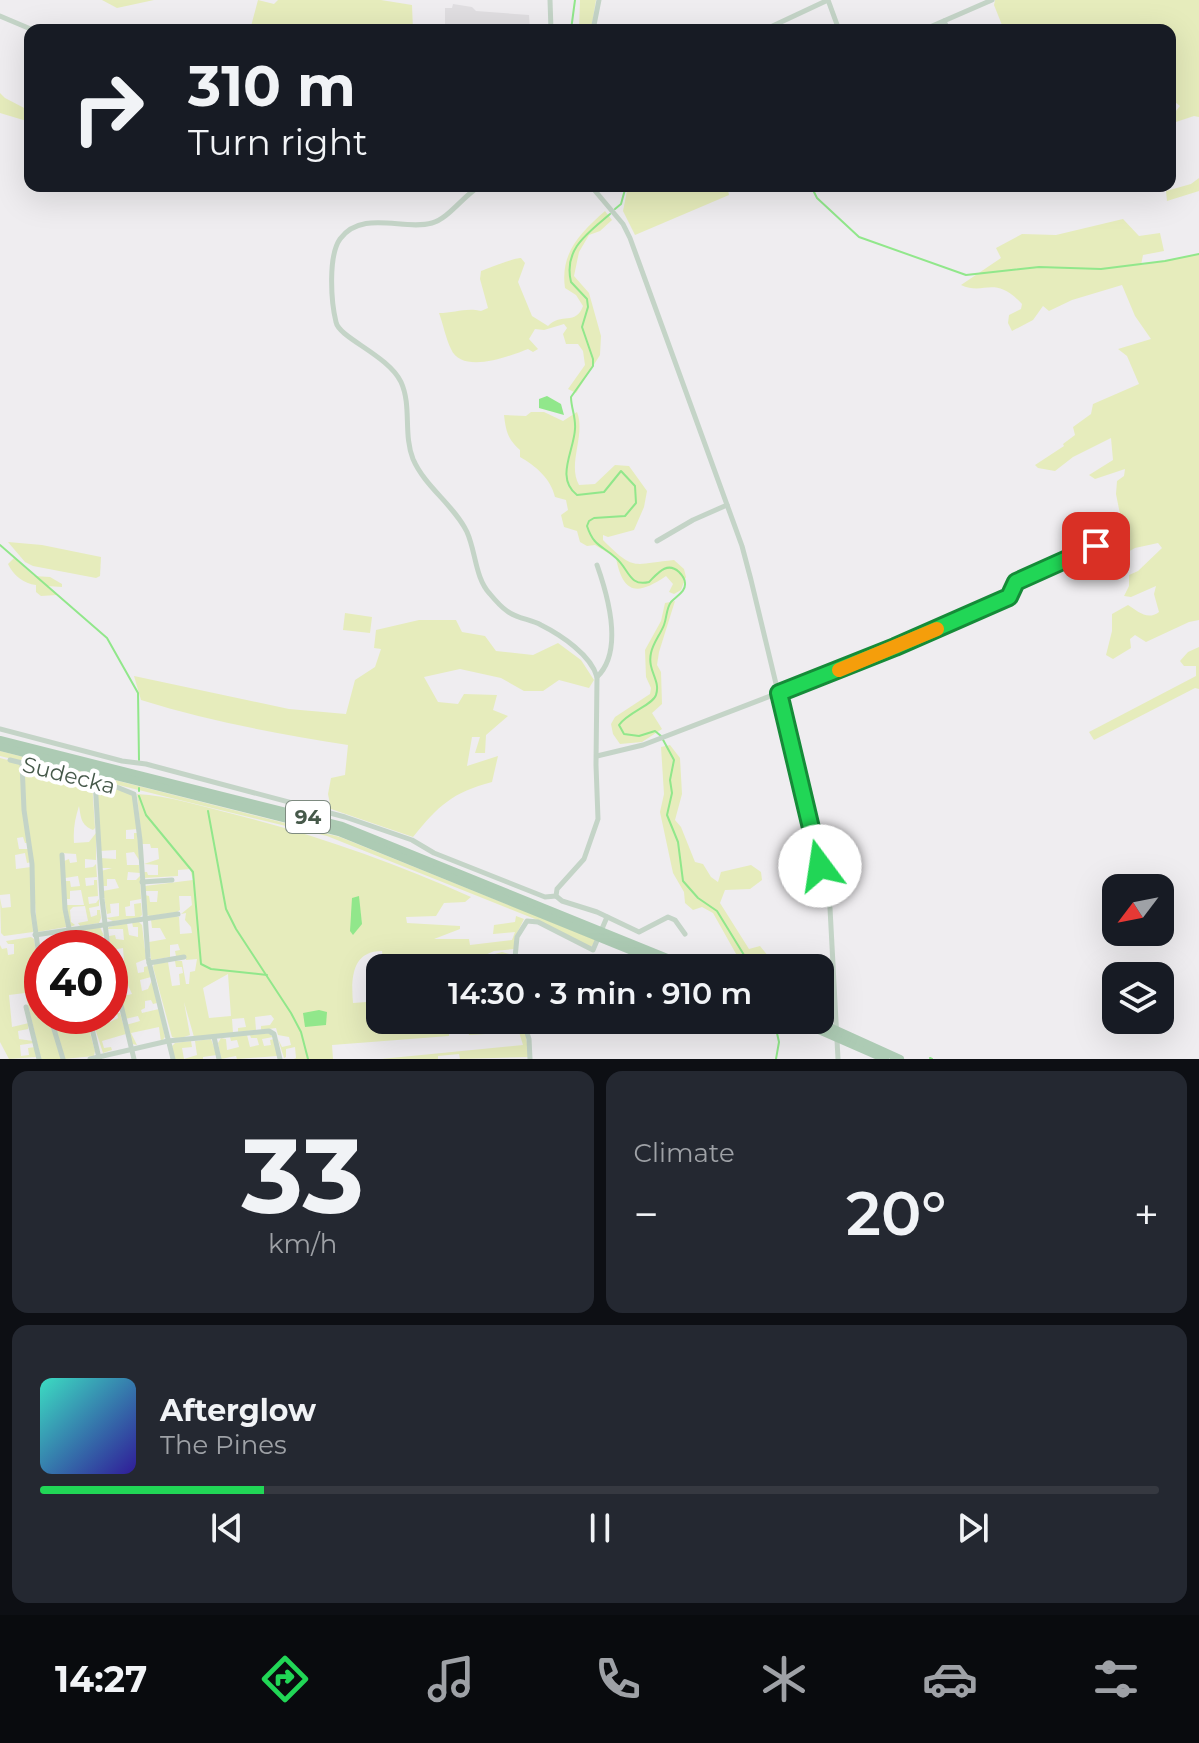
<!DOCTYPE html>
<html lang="en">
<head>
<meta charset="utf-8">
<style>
	:root { --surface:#171b24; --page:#242831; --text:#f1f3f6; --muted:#9ea1a6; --line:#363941; --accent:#21d656 }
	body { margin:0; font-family:Montserrat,sans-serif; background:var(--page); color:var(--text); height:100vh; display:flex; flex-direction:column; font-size:30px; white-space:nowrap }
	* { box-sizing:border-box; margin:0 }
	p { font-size:26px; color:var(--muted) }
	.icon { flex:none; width:44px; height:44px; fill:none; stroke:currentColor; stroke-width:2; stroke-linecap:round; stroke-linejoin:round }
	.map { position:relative; height:1059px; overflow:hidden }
	.details { display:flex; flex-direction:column; gap:12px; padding:12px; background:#0d0f14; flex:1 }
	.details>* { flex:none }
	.hud { position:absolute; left:24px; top:24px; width:1152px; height:168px; border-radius:16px; box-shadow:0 8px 32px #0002; background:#171b24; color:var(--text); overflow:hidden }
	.needle { width:52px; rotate:238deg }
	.controls { position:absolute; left:1102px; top:874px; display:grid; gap:16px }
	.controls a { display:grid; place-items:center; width:72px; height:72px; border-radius:16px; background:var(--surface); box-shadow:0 8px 32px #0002; font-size:40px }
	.speed { position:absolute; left:24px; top:930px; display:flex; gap:16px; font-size:40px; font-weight:700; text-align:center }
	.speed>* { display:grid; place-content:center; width:104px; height:104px; border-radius:50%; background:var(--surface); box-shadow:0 8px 32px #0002; line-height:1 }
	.speed .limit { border:12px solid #d22; background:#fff; color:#111 }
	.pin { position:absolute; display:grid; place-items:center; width:68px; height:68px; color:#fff; margin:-34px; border-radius:16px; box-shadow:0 4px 12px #0006 }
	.me { position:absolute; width:88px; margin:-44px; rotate:346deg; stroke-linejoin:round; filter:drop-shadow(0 0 6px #0008) }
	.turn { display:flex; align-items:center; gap:28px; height:168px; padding:0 32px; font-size:36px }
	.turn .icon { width:104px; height:104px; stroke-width:2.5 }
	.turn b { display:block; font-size:56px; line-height:68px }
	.big { font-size:60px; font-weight:600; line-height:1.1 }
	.details .widget { flex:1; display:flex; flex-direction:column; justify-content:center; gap:12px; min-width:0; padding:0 28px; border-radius:16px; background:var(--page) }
	.details .dial { align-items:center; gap:0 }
	.dial b { font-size:104px; line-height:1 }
	.song { display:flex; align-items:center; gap:24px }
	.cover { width:96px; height:96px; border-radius:12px; background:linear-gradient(135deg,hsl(170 70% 55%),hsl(250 70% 35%)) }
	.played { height:8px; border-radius:4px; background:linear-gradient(90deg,var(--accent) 20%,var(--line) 20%) }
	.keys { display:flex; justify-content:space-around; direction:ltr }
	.heat { display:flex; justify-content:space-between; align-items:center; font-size:44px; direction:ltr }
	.details .tiles { flex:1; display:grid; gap:12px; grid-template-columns:1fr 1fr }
	.widget:last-child { grid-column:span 2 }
	.trip { position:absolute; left:366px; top:954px; width:468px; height:80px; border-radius:16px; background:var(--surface); box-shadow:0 8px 32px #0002; font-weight:600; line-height:80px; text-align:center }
	.dock { display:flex; height:128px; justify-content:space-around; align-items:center; background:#090b0e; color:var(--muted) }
	.dock .icon { width:56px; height:56px }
	.dock .current { color:var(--accent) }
	.dock b { font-size:36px; color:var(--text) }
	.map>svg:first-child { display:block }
	.education { fill:#e0dee1 }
	.green { fill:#e6ecbc; fill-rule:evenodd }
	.water { fill:#91e78b }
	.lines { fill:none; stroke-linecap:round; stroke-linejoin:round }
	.stream { stroke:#91e78b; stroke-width:2 }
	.minor { stroke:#c4d4c7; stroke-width:5 }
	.major { stroke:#adcbb4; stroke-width:8 }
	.route-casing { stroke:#158b38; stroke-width:20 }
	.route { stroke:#21d656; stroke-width:14 }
	.slow { stroke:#f59e0b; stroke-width:14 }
	.labels { text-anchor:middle; stroke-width:8; stroke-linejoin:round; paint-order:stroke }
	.shield { fill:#fff; stroke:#7e8b80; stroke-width:2 }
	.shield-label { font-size:20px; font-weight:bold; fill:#46594a }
	.street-label { font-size:22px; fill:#46594a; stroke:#fff }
</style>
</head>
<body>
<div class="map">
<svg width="1199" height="1059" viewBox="0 0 1199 1059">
	<rect width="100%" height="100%" fill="#efedf0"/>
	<path class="education" d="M453,4L472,7L476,11L529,15L530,30H445V8H452Z"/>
	<g class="green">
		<path d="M102,0H154L117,8Z"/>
		<path d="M258,0L274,4L278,0H381L412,5L413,30H250Z"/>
		<path d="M580,0H596L591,30H579Z"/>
		<path d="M995,0H1199V117L1194,116L1170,124V118L1180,106L1170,98V30H1004L994,5Z"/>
		<path d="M0,93L5,98L30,111V122L0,113Z"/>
		<path d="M1199,178V191L1167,201L1166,191L1191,184Z"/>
		<path d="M628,186H727L729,195L635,235L623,211Z"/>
		<path d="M605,211L612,220L600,231L589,235L579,252L574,276L589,293L601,336L600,355L576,393L568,389L585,365L583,351L578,344H566L563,334L567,328L564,324L544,330L535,329L529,339L538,349L533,352L528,349C510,356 462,375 451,349C446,339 443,324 439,313C454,313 467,307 481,311L488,308L480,279L481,271C488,268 514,258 521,258L525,263L518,282L532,316L548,326C561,312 576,326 583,306L576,295L565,288C560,253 580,233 605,211Z"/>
		<path d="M1123,219L1139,236L1160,233L1164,251L1143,255L1141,265L1199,254V620L1189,622L1146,642L1135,635L1130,639L1131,648L1113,659L1106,655L1112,631V614L1128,605C1138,611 1147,621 1159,612L1154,594L1156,586L1131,597L1124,596L1129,586V575L1138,571L1162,548L1158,543L1135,548L1126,553L1117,549L1121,542L1110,539L1102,531L1104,523L1120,514L1116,494L1117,481L1124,476L1125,469L1095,479L1089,475L1113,460L1111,438L1073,457L1055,471L1038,468L1035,465L1064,446L1063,444L1075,435L1073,427L1091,414L1093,404L1139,384L1127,356L1118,349L1151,339L1135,316L1122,285L1072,300L1049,311L1043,306L1033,320L1012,331L1008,323L1009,315L1021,309L1022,304C994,274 985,296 961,285L1001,258L996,248L1022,234L1056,235Z"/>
		<path d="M531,412H544L563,421L577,412C586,435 567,464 579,485L595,484L615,465L629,466L647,491L644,507L634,530L608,537L603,535V540C635,572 632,564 674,560L684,569L686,577L681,590L674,594L669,592L673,584L666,576C637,596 623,594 616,558L595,545L587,546L580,542L577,531L564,527L561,515L568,510L566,500L555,497C551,479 536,466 520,457V450C508,439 506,432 504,415L526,416Z"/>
		<path d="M8,542L42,545L101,557L100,576L96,578L33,566L25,562Z"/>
		<path d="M14,558L34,576L50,577L62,584V587L47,586L57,595L41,596L36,592V585C24,584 13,575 8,564Z"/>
		<path d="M675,601L659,652L657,665L661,672L662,704L652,713L662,729L642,742L620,744L613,734L611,724L615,717L650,694L651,688L646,677L645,650L661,621L665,603Z"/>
		<path d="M345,613L372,617L370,633L343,630Z"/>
		<path d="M419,620H456L462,632L485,636L496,651L533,655L558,643L581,660L594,680L589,688L559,680L543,691H524L501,678L460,669L424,677L438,702L458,704L464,694L497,695L493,710L508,716L486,735L485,753H475L480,737H472L467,766L498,756L492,782C453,792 438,806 413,837L331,809L328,794L331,778L345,775L348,745C277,734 209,721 141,700L134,676L289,709L346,714L355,680L375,667L381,649L374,648L376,630Z"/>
		<path d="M1199,647V689L1195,688L1094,740L1089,732L1196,676V666H1184L1180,661L1188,652Z"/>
		<path d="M670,745L680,758L682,794L675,820L681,827L695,862L703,864L711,877L718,882L721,872L751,865L761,872L762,880L750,889L725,890L720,903L749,949L760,946L769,957L762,967L765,968H744L713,913L702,907L693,910L685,903L684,892L673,873L660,812L664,794L661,747Z"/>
		<path d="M0,751L340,837L596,940L591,947L535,919L327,836L0,756Z"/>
		<path d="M0,758L92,782L95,828L93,830C81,825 81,818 79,806C75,819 73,829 74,843L89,842L96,833V860L85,859V868L93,867L96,864L97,877L85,878L86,886L94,885V880H97L98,896L88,897L89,904L96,903L99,899V906L89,908L91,917L97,915V910H100L101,918L99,923L80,926L78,923L88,921L85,906L73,907L70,910L71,922L75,925L70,927L66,905H84L81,890L70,891V899H65V881H70L71,887L80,886L78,876L65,878L64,861L69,859L70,863L77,862L76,854L61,853L66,927L37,932L31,843H25L23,837L17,838L19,849H30L31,862L27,863L25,853L15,855L16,869L31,867L33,932L4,936L1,933L0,898L2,908L11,907L10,894L0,895Z"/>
		<path d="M98,782L133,794L138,829L126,830V839H134V833H138L139,860L134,852L126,853L127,865H139L140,873L128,872L127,880H136L140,876L141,899L130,901V906L125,907L126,916H135L134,904L141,903L142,915L139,918L113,921L106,918L119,916V903L110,904L111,913L107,914L103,891L119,888L115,879H107V886H103L101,871L112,868H101L100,858L116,859V850L100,851L96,784Z"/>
		<path d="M137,794C169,796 201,806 233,814C316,835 393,862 471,897L465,902L444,903L436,916L406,917L407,923L460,926V929L434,939H469L470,945L512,940L515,932L493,934L494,925L515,922L516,916L524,919L517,933L514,949L494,951L470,962L447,965L443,968H384L382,951C351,951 351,980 353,1003L380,1001V1020H473L475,1034L503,1032L521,1027L525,1030L529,1057L460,1059L459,1054L438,1056V1059H381L523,1045L519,1032L469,1035L468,1030L449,1032V1036L332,1045L333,1059H294L296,1058L295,1047L286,1049V1057L284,1058L278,1039L282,1047L291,1045L289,1037L278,1035L276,1028L261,1030V1026L270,1025L274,1019L271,1015L255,1017L256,1030L238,1032V1028L246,1027L244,1018L232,1019L233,1033L194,1037L184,1002L190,1035L178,1039L172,1037L153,967L154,964L168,962L172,986L180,985L179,974L183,973L182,967H176L175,961H182L186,984H189L190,972L195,971L197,959L186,960L185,956H176L175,951L180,950L178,944L170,945V957L151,960L149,942L166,939L160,928H152L151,920L175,916L179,917L180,934L192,933L191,927L185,920L186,913L181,914L192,905L191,896H179L180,910L177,912L150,916L147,915L145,895L149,896L150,902H157L158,891H145V886L193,880L190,869L178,870V876L144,878V872H147L148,875H158V865L144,864L159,859L158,848H151L150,844H142ZM228,974L231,1016L209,1018L203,988Z"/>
		<path d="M138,921L142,925L146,959L136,963L138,973L144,972V967L148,966L151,977L140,980L142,991L148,989L152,980L157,1003L153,1004L151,1000L145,1001V1008L141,1010L142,1013L159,1009L165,1037L161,1042L159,1027L131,1033L137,1045L132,1044L126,1025L140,1021L138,1016L125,1019L118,989H121L123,996L132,994L127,983L117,985L111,954L115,953L117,962L124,961L123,948L111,950L109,936L115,935L116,939L124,940L123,929H107L109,927L127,923L129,935L138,937V927H133L132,922Z"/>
		<path d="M100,927L104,936L93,938L94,946L102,945L101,941L104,940L105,948H74L86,943L84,935L73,941L72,930Z"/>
		<path d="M31,937L34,939L42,989V1016H49L61,1059H41L25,993L9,995L12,1027L29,1023L28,1029L18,1031L19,1039L33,1041L34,1043L20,1045L21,1056L29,1055L28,1048L35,1047L37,1057L9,1059L0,1042V945L2,949L7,948L8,955L14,954V944H8L6,941Z"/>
		<path d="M502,952L513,955L512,968H447L471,965L487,956Z"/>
		<path d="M117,1013H120L126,1034L102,1041L104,1048L111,1047L112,1050L103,1053L91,1016H99L100,1018L106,1016L110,1022L118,1018Z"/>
		<path d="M51,1016H87L74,1023L76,1030L85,1028L84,1023L87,1022L95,1051L94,1056L64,1059Z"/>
		<path d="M481,1020H521L522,1022L502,1031L483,1032Z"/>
		<path d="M269,1033L273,1037L262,1039L264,1046L271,1045L270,1040L274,1039L278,1056L237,1059L236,1056L221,1059L218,1043L221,1038L226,1039L227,1050L239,1047L237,1040L231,1041L230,1037L247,1035L250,1047L259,1045L257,1038H251L250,1035Z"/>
		<path d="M211,1039L217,1055L203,1057V1059H174L172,1046L175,1043L191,1041L192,1047L182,1048L184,1059L197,1055L195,1041Z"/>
	</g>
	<g class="water">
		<path d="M547,396L561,404L564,415L539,408V399Z"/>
		<path d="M359,896L362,924L353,935L350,931L352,898Z"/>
		<path d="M319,1010L327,1012L326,1025L305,1027L303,1013Z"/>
	</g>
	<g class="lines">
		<g class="stream">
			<path d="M571,30L575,0"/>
			<path d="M811,186L817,198L859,237L966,275L1039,267L1101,269L1165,261L1199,254"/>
			<path d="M615,209L621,204L626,186"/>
			<path d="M610,214C588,233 563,249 571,282L587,299L588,307L582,327L593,359V366L571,397C571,408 576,417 575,429C574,451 555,478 577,495L604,492L621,471L635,486L636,503L625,516L594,518L589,521L587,526C594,547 602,545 616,558C629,569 629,587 649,582C658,573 667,561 679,572C682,575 685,578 685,583C686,592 676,596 671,602C666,609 667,617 664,625C660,635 653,643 651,653C647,671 661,680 656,695C653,705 628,712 619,725L624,734L639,736L655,731L661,736L674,760L670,780L672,793L667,815L678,842L683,881L698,898L717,911L752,968"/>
			<path d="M0,545L107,638L138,693L139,760"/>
			<path d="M139,788V791"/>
			<path d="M139,796L146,815L193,872L201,964L211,969L267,975"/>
			<path d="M208,811L226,909L236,929L291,1013L301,1032L308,1059"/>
			<path d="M774,1020L779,1042L776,1059"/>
			<path d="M930,1058L932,1059"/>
		</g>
		<g class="minor">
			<path d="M550,0L551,30"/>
			<path d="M0,16L33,30"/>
			<path d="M944,21L948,30"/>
			<path d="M593,30L599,0"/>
			<path d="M764,30L828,0L839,30"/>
			<path d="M923,30L992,0"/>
			<path d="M480,186C464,195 448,219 432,223C404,231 362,209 340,239C328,256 331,302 336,322C339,338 388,355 401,382C412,406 403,434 413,459C425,487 454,505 467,532C476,552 475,578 490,594C495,600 501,607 507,611C518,619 530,619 541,625C561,635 591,655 597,677L596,765L598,819L584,859L557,889L556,896L562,901L597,912L639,932L668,917L675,920L685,934"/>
			<path d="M591,186L623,224L630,238L742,546L751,580L830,908L838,1059"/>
			<path d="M657,541L693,520L727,505"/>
			<path d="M597,565C608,596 624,651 597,677"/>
			<path d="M0,729L122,761L146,764L345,817L412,840L434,853L545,897L556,896"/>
			<path d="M597,756L643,745L846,667L1009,597L1016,582L1058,562L1096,546L1111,549"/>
			<path d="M10,760L109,784L134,794L140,840L148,958L173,1059"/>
			<path d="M22,763L24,810L32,864L33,912L42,978"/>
			<path d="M95,780L102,899L108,948"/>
			<path d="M62,855L65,909L73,948"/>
			<path d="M142,882L172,880"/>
			<path d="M35,935L178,914"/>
			<path d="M110,959L134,1059"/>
			<path d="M149,963L184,957"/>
			<path d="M514,968L517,937L527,921L538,922L593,950L607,917"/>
			<path d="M26,1007L39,1059"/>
			<path d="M50,1016L63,1059"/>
			<path d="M89,1016L99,1058"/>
			<path d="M523,1020L529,1039L530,1059"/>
			<path d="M214,1037L219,1059"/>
			<path d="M90,1059L168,1041L269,1031L274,1034L280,1059"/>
		</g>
		<g class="major">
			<path d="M0,740L342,826L692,968"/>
			<path d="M0,747L339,832L674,968"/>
			<path d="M796,1020L885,1059"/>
			<path d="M814,1020L900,1059"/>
		</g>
	</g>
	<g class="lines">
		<defs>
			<path id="route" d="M820,866L779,693L895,647L1002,600L1009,597L1016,582L1096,546"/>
		</defs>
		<use href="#route" class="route-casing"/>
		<use href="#route" class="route"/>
		<path class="slow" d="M839,670L937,629"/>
	</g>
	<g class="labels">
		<rect class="shield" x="286" y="801" width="44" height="32" rx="6"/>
		<g class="shield-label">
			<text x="308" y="824">94</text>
		</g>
		<g class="street-label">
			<text transform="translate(69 775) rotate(14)" y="8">Sudecka</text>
		</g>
	</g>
</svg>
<div class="controls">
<a><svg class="needle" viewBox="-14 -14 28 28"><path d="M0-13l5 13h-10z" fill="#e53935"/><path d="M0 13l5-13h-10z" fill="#9ea1a6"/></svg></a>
<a><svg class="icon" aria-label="layers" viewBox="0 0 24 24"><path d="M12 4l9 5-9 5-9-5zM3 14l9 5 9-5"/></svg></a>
</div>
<div class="speed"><div class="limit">40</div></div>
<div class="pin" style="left:1096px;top:546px;background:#d93025"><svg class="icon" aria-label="arrive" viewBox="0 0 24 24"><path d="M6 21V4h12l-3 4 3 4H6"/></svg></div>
<svg class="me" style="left:820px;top:866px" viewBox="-20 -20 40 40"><circle r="19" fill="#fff"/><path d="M0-13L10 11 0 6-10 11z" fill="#21d656"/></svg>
<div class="trip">14:30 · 3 min · 910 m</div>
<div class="hud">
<div class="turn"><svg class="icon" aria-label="right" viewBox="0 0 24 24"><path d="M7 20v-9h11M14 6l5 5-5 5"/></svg><div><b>310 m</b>Turn right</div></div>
</div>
</div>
<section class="details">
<div class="tiles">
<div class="widget dial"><b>33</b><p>km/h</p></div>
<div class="widget"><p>Climate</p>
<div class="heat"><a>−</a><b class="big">20°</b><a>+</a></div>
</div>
<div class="widget">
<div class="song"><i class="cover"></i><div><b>Afterglow</b><p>The Pines</p></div></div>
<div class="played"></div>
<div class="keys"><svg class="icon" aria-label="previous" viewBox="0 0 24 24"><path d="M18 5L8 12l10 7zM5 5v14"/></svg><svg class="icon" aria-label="pause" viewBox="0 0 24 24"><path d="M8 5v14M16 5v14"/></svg><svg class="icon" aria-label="next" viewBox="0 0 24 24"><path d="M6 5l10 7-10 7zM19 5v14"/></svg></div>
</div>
</div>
</section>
<nav class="dock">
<b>14:27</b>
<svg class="icon current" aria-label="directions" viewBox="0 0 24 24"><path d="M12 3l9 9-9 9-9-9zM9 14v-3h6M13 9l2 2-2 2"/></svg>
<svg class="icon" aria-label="music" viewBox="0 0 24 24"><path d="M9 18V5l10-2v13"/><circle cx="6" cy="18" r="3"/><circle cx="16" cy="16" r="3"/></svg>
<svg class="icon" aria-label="phone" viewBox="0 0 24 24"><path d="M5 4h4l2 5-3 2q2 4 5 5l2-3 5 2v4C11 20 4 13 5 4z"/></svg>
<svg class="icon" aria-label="climate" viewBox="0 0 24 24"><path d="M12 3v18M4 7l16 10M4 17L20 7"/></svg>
<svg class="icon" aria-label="car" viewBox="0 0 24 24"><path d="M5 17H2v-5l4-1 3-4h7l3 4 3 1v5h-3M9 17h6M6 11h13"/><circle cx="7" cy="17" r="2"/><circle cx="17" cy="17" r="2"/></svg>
<svg class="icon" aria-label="filters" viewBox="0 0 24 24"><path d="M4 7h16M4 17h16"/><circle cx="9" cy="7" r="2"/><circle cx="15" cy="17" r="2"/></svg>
</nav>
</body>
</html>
